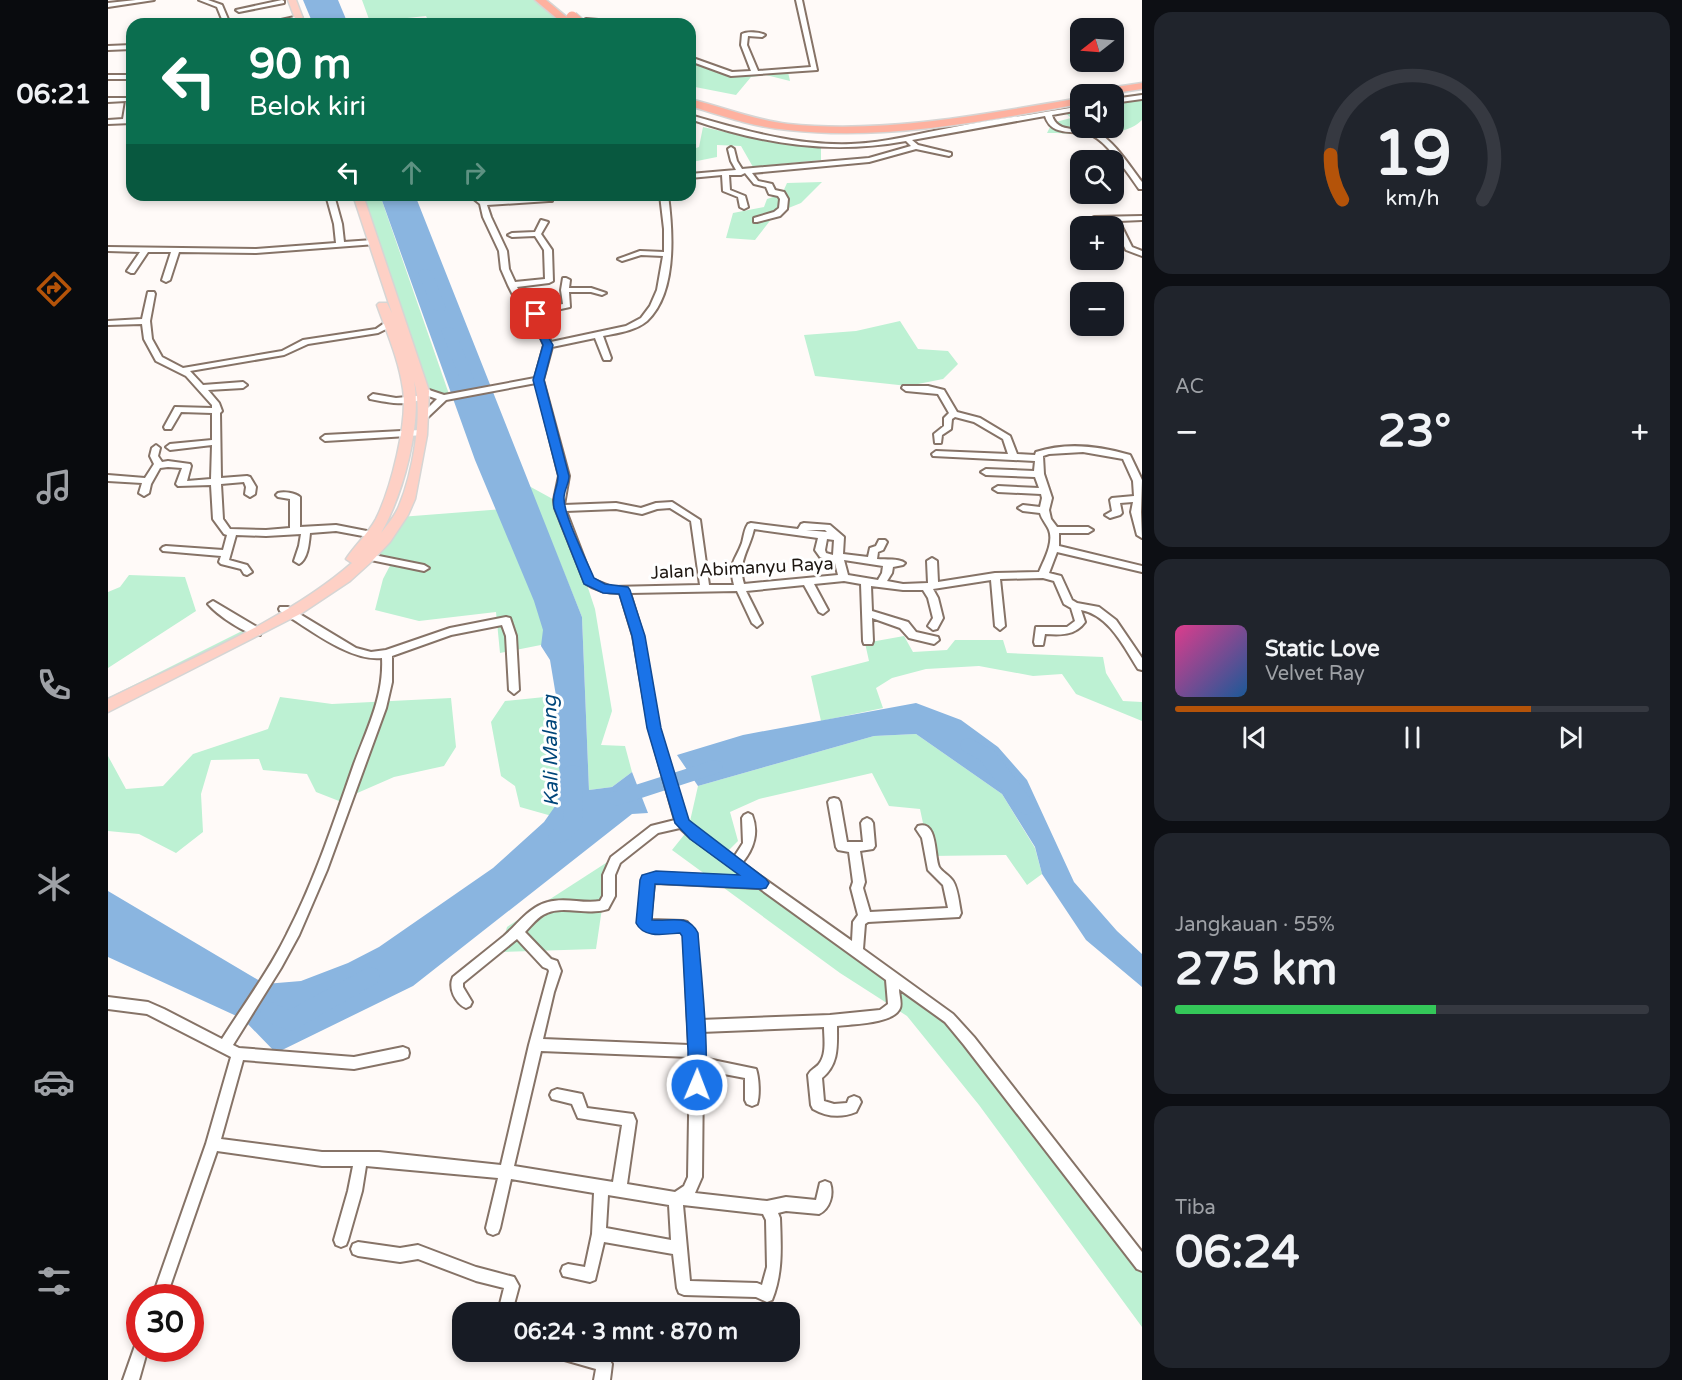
<!DOCTYPE html>
<html lang="id">
<head>
<meta charset="utf-8">
<style>
	:root { --surface:#171b24; --page:#20242c; --text:#f1f3f6; --muted:#9ea1a6; --line:#363941; --accent:#b45309 }
	body { margin:0; font-family:"Varela Round",sans-serif; background:var(--page); color:var(--text); height:100vh; display:flex; flex-direction:column; font-size:22px; white-space:nowrap }
	* { box-sizing:border-box; margin:0 }
	p { font-size:20px; color:var(--muted) }
	.icon { flex:none; width:33px; height:33px; fill:none; stroke:currentColor; stroke-width:2; stroke-linecap:round; stroke-linejoin:round }
	.map { position:relative; flex:1; overflow:hidden }
	.panel { display:flex; flex-direction:column; gap:12px; padding:12px; background:#0d0f14; width:540px }
	.panel>* { flex:none }
	.banner { position:absolute; left:18px; top:18px; width:570px; height:183px; border-radius:18px; box-shadow:0 3px 9px #0003; background:#0b6e4f; color:#fff; overflow:hidden }
	.needle { width:39px; rotate:253deg }
	.controls { position:absolute; left:962px; top:18px; display:grid; gap:12px }
	.controls a { display:grid; place-items:center; width:54px; height:54px; border-radius:12px; background:var(--surface); box-shadow:0 3px 9px #0003; font-size:30px }
	.speed { position:absolute; left:18px; top:1284px; display:flex; gap:12px; font-size:30px; font-weight:700; text-align:center }
	.speed>* { display:grid; place-content:center; width:78px; height:78px; border-radius:50%; background:var(--surface); box-shadow:0 3px 9px #0003; line-height:1 }
	.speed .limit { border:9px solid #d22; background:#fff; color:#111 }
	.pin { position:absolute; display:grid; place-items:center; width:51px; height:51px; color:#fff; margin:-26px; border-radius:12px; box-shadow:0 3px 9px #0006 }
	.me { position:absolute; width:66px; margin:-33px; rotate:1deg; stroke-linejoin:round; filter:drop-shadow(0 0 4px #0008) }
	.turn { display:flex; align-items:center; gap:21px; height:126px; padding:0 24px; font-size:27px }
	.turn .icon { width:78px; height:78px; stroke-width:2.5 }
	.turn b { display:block; font-size:42px; line-height:51px }
	.lanes { display:flex; align-items:center; height:57px; padding:0 24px; background:#0003; justify-content:center; gap:30px; direction:ltr }
	.lanes .off { opacity:.35 }
	.big { font-size:45px; font-weight:700; line-height:1.1 }
	.panel .widget { flex:1; display:flex; flex-direction:column; justify-content:center; gap:9px; min-width:0; padding:0 21px; border-radius:18px; background:var(--page) }
	.panel .dial { align-items:center; gap:0 }
	.dial svg { height:156px; overflow:visible; fill:none; stroke:var(--line); stroke-width:7; stroke-linecap:round; text-anchor:middle }
	.dial text { fill:var(--text); stroke:none }
	.song { display:flex; align-items:center; gap:18px }
	.cover { width:72px; height:72px; border-radius:9px; background:linear-gradient(135deg,hsl(330 70% 55%),hsl(210 70% 35%)) }
	.played { height:6px; border-radius:3px; background:linear-gradient(90deg,var(--accent) 75%,var(--line) 75%) }
	.keys { display:flex; justify-content:space-around; direction:ltr }
	.heat { display:flex; justify-content:space-between; align-items:center; font-size:33px; direction:ltr }
	.charge { height:9px; border-radius:4px; background:linear-gradient(90deg,#34c759 55%,var(--line) 0) }
	.trip { position:absolute; left:344px; top:1302px; width:348px; height:60px; border-radius:18px; background:var(--surface); box-shadow:0 3px 9px #0003; font-weight:700; line-height:60px; text-align:center }
	main { display:flex; flex:1; min-height:0 }
	.tabs { display:flex; flex-direction:column; width:108px; justify-content:space-around; align-items:center; background:#090b0e; color:var(--muted) }
	.tabs .icon { width:42px; height:42px }
	.tabs .selected { color:var(--accent) }
	.tabs b { font-size:27px; color:var(--text) }
	.map>svg:first-child { display:block }
	.green { fill:#bdf1d3 }
	.water { fill:#8ab5e0 }
	.lines { fill:none; stroke-linecap:round; stroke-linejoin:round }
	.river { fill:#8ab5e0; fill-rule:evenodd }
	.minor-casing { stroke:#867367; stroke-width:4 }
	.primary-casing { stroke:#d6d5d4; stroke-width:3 }
	.motorway-casing { stroke:#d6d5d4; stroke-width:3 }
	.minor { fill:#fff; fill-rule:evenodd }
	.primary { fill:#fed0c5; fill-rule:evenodd }
	.motorway { fill:#feb19f; fill-rule:evenodd }
	.motorway-bridge-casing { stroke:#d6d5d4; stroke-width:13; stroke-linecap:butt }
	.motorway-bridge { stroke:#feb19f; stroke-width:11 }
	.route { fill:#1a73e8; stroke:#114b97; stroke-width:1.5 }
	.labels { text-anchor:middle; stroke-width:6; stroke-linejoin:round; paint-order:stroke }
	.street-label { font-size:18px; fill:#1e1712; stroke:#fff }
	.water-label { font-size:20px; font-style:italic; fill:#00467a; stroke:#fff }
</style>
</head>
<body>
<main>
<nav class="tabs">
<b>06:21</b>
<svg class="icon selected" aria-label="directions" viewBox="0 0 24 24"><path d="M12 3l9 9-9 9-9-9zM9 14v-3h6M13 9l2 2-2 2"/></svg>
<svg class="icon" aria-label="music" viewBox="0 0 24 24"><path d="M9 18V5l10-2v13"/><circle cx="6" cy="18" r="3"/><circle cx="16" cy="16" r="3"/></svg>
<svg class="icon" aria-label="phone" viewBox="0 0 24 24"><path d="M5 4h4l2 5-3 2q2 4 5 5l2-3 5 2v4C11 20 4 13 5 4z"/></svg>
<svg class="icon" aria-label="climate" viewBox="0 0 24 24"><path d="M12 3v18M4 7l16 10M4 17L20 7"/></svg>
<svg class="icon" aria-label="car" viewBox="0 0 24 24"><path d="M5 17H2v-5l4-1 3-4h7l3 4 3 1v5h-3M9 17h6M6 11h13"/><circle cx="7" cy="17" r="2"/><circle cx="17" cy="17" r="2"/></svg>
<svg class="icon" aria-label="filters" viewBox="0 0 24 24"><path d="M4 7h16M4 17h16"/><circle cx="9" cy="7" r="2"/><circle cx="15" cy="17" r="2"/></svg>
</nav>
<div class="map">
<svg width="1034" height="1380" viewBox="0 0 1034 1380">
	<rect width="100%" height="100%" fill="#fffaf8"/>
	<g class="green">
		<path d="M254,0H432L461,23L322,24L318,16L262,22Z"/>
		<path d="M591,63L618,73L680,72L682,81L658,75L643,77L628,95L582,86V67Z"/>
		<path d="M1034,93V120C1015,140 966,133 939,133L944,123L963,118L951,107L972,103V128H1005V98Z"/>
		<path d="M595,127L661,142L713,148V160L645,167L633,146L609,145V157L584,162L582,150L591,147Z"/>
		<path d="M714,182L693,203L668,213L647,240L618,238L625,213L656,207L659,199L674,194L679,183Z"/>
		<path d="M250,195H272L342,397L315,391Z"/>
		<path d="M792,321L810,349L840,351L850,364L835,379L800,386L707,376L696,335L748,331Z"/>
		<path d="M421,486L452,503L487,609L504,711L493,745L517,746L524,772L504,787L481,790L474,617Z"/>
		<path d="M409,508L448,642L392,653L388,612L311,621L267,610L275,579L286,558L260,554L292,517Z"/>
		<path d="M21,575L77,577L88,611L0,668V592L12,587Z"/>
		<path d="M140,628L148,632L0,706V698Z"/>
		<path d="M796,636L805,652L839,650L847,640H895L899,653L995,657L998,673L1015,701L1034,702V721L968,694L954,674L925,676L871,666L818,669L784,678L768,688L775,708L713,721L703,676L761,661L757,643Z"/>
		<path d="M466,694L465,822L412,807L407,786L393,776L383,722L397,701Z"/>
		<path d="M172,697L224,704L343,698L348,747L336,766L286,777L231,801L208,792L199,774L155,770L151,759L103,760L93,794L95,832L68,853L31,834L0,831V756L18,789L55,786L85,754L160,729Z"/>
		<path d="M808,734L894,794L927,848L934,874L919,885L898,855L822,856L812,809L781,806L764,773L651,799L622,812L630,841L614,857L739,947L793,991L826,1006L1034,1269V1327L871,1105L799,1016L732,973L564,850L580,830L590,786L766,736Z"/>
		<path d="M501,861L488,949L392,952L399,927Z"/>
	</g>
	<g class="water">
		<path d="M195,0H230L240,24H205Z"/>
		<path d="M272,195H307L474,617L481,790L504,787L524,772L540,813L524,814L305,986L168,1053L135,1019L0,957V891L157,984L193,981L240,963L271,947L385,868L436,822L450,802L452,775L446,720L449,702L442,660L433,646L435,630L426,601L367,460Z"/>
		<path d="M808,703L853,720L890,747L919,780L966,882L1009,931L1034,954V987L978,940L934,874L927,847L894,794L808,734L766,736L590,786L569,755L635,735Z"/>
	</g>
	<g class="lines">
		<g class="river">
			<path d="M317,268L324,272L338,308L336,311L331,312L324,308L310,272Z"/>
			<path d="M340,326L347,330L369,387L367,390L362,391L355,387L333,330Z"/>
			<path d="M861,738L886,750L925,802L928,807L925,812L918,815L911,812L872,760L854,750L852,745L854,740Z"/>
			<path d="M606,760L613,762L615,767L613,772L509,806L502,803L499,798L502,793Z"/>
			<path d="M465,765L472,767L474,772L475,822C469,834 456,846 443,842L440,836L455,819L456,772L458,767Z"/>
			<path d="M261,967L269,969L272,976L269,983L190,1028L182,1031C171,1027 157,1023 152,1012L155,1005L163,1002L181,1010Z"/>
		</g>
		<defs>
			<g id="minor">
				<path d="M28,0H46L0,7V3Z"/>
				<path d="M91,0H100L114,5L122,24H116L109,7Z"/>
				<path d="M174,0L176,1V3L131,12L128,10Z"/>
				<path d="M688,0H694L709,70L623,76L582,61V57L624,72L643,71L633,45L634,34C639,31 652,32 657,35L654,37L640,36L639,45L650,71L703,67Z"/>
				<path d="M191,16L194,18L193,19L168,24H155Z"/>
				<path d="M478,19L515,22L518,24L476,22V20Z"/>
				<path d="M458,21L460,24H449L450,23Z"/>
				<path d="M24,45V49L0,50V46Z"/>
				<rect x="0" y="75" width="24" height="4"/>
				<path d="M1034,95V99L1005,103V99Z"/>
				<path d="M0,98H24L22,119H24V123L0,124V120L15,119L18,101L0,102Z"/>
				<path d="M972,106V110L944,115C949,135 974,126 989,133C1005,139 1023,168 1034,182V189H1031C1021,175 1000,143 985,136C969,128 944,139 937,116L804,140L810,145L843,153V155L841,156L808,149L761,162L644,173L650,181L664,184L667,190L676,192L680,199L679,209L672,216L649,222H646V218L666,212L671,208L672,199L670,196L661,194L658,187L646,184L637,173L633,175H621L622,190L637,196L640,207L636,209L632,207L630,197L615,191L614,175L582,178V174L628,170L623,161L620,149L623,147L626,149L629,161L634,169L761,158L803,146L798,141C722,155 654,144 582,119V115C635,130 687,146 743,144C778,143 812,133 846,127C888,119 930,114 972,106Z"/>
				<path d="M218,195H226L234,224L236,242L265,240H268V244L148,253L71,252L62,280L58,282L54,280L63,252H40L26,273H23L19,271L32,252L0,251V247L148,249L228,243L226,224Z"/>
				<path d="M361,195H369L377,201L438,197V195H446L444,201H441L379,205L383,217L399,251L401,269L407,282L437,279L436,250L427,236L404,237L400,235L404,233L427,232L433,220L440,222L433,234L444,250L445,281L441,283L409,287L424,313L433,308L455,304L453,290L455,278H458L462,280L461,288H483L498,293L494,295L483,292H461L462,307L439,312L427,318L438,332L443,342L518,326L533,318L542,306L549,290L555,256L533,255L514,261L510,259L532,251L556,252V229L552,195H560C565,232 569,293 539,321C527,331 509,333 495,336L503,358L502,360H496L495,358L487,338L444,347L435,380L461,476L456,505L508,503L533,508L548,503L564,502L592,520L601,585H626C620,562 627,562 634,543C636,536 636,530 640,524L643,523L690,529L693,524L696,523L722,525L736,537L735,554L760,557L762,548L768,546L771,540H777L779,542L775,550L770,552L769,559C777,560 791,558 797,563L795,565L785,567L784,573L779,581L795,584L820,583L819,561L824,558L829,561L830,582L887,573L931,572C936,560 946,543 941,530C938,523 934,520 932,513L915,511L910,508L915,505L932,507L934,498L933,494L890,492L885,489L890,486L931,488L927,477L878,475L873,472L878,469L926,471L927,461L825,456L824,454L828,451L900,454L895,439L866,422L847,417L844,419L843,429L834,435L833,443H827L826,434L836,426V418L841,413L830,394L798,391L794,388L795,386H820L836,390L849,412L872,418L902,436L909,454L927,455L928,452C958,442 992,446 1022,455L1023,457L1034,480L1033,512L1034,538L1029,535L1023,512L1025,502L1012,503L1014,513L1012,515L1002,518L997,515L1004,511L1002,500L1004,498L1026,496L1025,481L1015,459L975,452L941,454L935,456L936,474L944,498L941,510L943,519L949,527H980L985,530L980,533H951V546L1034,566V572L949,552L941,573L953,576L964,600L969,603L991,607L1008,620L1034,658V670L1030,669C1016,647 1001,615 973,610L977,622C967,636 952,635 937,634L935,645H927L926,642L928,627H959L967,621L963,608L956,604L946,581L935,578L892,579L897,626L892,630L887,626L883,580L825,589L830,598L835,618L829,629L825,630L820,626L825,618L820,598L815,590H795L763,586L764,611L800,622L808,632L830,637L831,640L826,644L801,638L792,628L764,618L765,641L764,644H756L755,641L753,584L736,581L706,584L720,610L715,614L711,612L696,585L638,591L654,623L649,627L644,623L629,591L522,593L535,636L551,728L579,820L591,832L626,857L635,843L634,818L636,815L640,813L644,815C651,832 646,849 634,863L744,941L745,922L750,915L743,888L745,882L741,852L730,850L728,847L720,802L722,799L726,798L730,799L732,802L739,842H755L753,823L755,820L759,818L763,820L765,823L767,846L765,849L752,851L757,882L755,888L762,912L840,908L835,885L820,870L814,838L808,829L810,826C830,820 826,856 831,867C834,872 841,875 845,881C850,889 851,903 853,913L851,917L760,922L757,924L755,949L845,1014L866,1037L1034,1252V1271L1029,1269L856,1045L837,1022L791,989C791,995 794,1003 792,1008C786,1024 743,1024 729,1026C729,1046 731,1064 714,1078L716,1101L726,1104L739,1103L741,1098L746,1096L751,1098L753,1102L748,1112C733,1118 719,1117 705,1109L703,1105L700,1075C703,1069 708,1068 711,1064C719,1054 716,1038 716,1027L593,1032L595,1058L648,1069C651,1078 652,1095 649,1104L644,1106L639,1104L637,1100V1078L595,1070L594,1177L587,1193L659,1201L678,1197L708,1200L712,1183L717,1181L722,1183C726,1194 722,1209 711,1214L678,1211L670,1213L672,1218C673,1246 675,1273 664,1300L659,1302L648,1297L576,1295L571,1293L569,1288L565,1254L496,1242L487,1280L482,1282L455,1276L453,1271L455,1266L460,1264L477,1267L484,1234L486,1193L403,1179L392,1228L390,1233L385,1235L380,1233L378,1228L390,1178L258,1166L254,1191L240,1240L238,1245L233,1247L228,1245L226,1240L240,1191L245,1166H214L109,1151L58,1298H44L98,1144L123,1057L39,1014L0,1009V997L40,1002L56,1009L114,1039C136,1004 161,971 179,934C207,880 226,821 246,764C259,729 276,696 274,658C242,662 200,628 172,611L171,609L172,607H180L248,648L263,652L278,650L342,628L398,617L402,618L408,636L411,690L406,694L401,690L398,636L394,625L343,635L284,656V682L278,708L219,870L191,935L173,968L125,1045L131,1048L246,1057L295,1047L300,1049L301,1053L300,1057L295,1059L246,1069L135,1060L113,1139L214,1152H271L393,1165L421,1045L441,971L440,969L435,967L409,939L355,983V987L364,1002L362,1006L358,1008C347,1003 340,988 345,977C362,963 379,950 396,936C411,923 421,907 440,902C457,897 475,904 492,901L495,896V875L503,857L543,826L567,820L541,728L525,636L512,593C500,593 487,590 477,583L447,508L446,500L451,476L428,383L338,400L319,418H313L312,416L329,399L312,393V389H318L336,395L427,378L436,345L430,332L412,309L400,285L393,269L391,251L375,217L372,204ZM562,508L583,521L592,585L504,587L484,579L458,511L508,509L534,514L549,509ZM646,529L710,538L707,550L712,557L727,563L730,575L636,584C629,561 641,551 646,529ZM698,530H717L719,532ZM719,539L726,540L725,555L718,553L717,550ZM736,560L775,566L774,573L770,580L740,575ZM572,828L583,838L637,877L548,873L536,877L534,880L530,923C539,936 558,932 572,931L576,935L581,1045L435,1039L446,992L453,971L449,961L443,959L417,932C424,925 430,916 439,913C457,905 479,916 500,909L507,896V875L512,863L550,833ZM548,883L651,888L778,980L780,1004L772,1010L722,1015L592,1020L588,933L579,922L575,921L542,920L546,884ZM433,1051L582,1057L580,1177L576,1186L567,1192L519,1184L528,1121L525,1114L479,1108L474,1094L449,1089L444,1091L442,1095L444,1099L464,1104L470,1118L514,1125L505,1182L406,1166ZM500,1195L561,1205L563,1240L498,1228ZM575,1205L655,1214L658,1220L659,1267L654,1285L649,1283L582,1281Z"/>
				<path d="M1034,216V220L1011,221L1024,247L1034,251V256L1018,250L1003,221H986L982,219L986,217Z"/>
				<path d="M40,292H46L47,294L42,321L44,339L54,357L75,368L174,351L195,340L268,329L278,322H284V326L270,333L200,344L176,355L82,371L95,385L135,382L139,385L135,388L100,390L111,403L114,411L112,413L113,478L139,476L142,477L148,487L147,494L142,497L137,494L138,487L136,482L113,484L115,519L122,529L158,530L182,528V499L170,497L168,495L170,493C176,491 187,493 192,497V527L228,525L274,534L276,536L274,538L271,539L228,531L202,533C201,543 200,559 191,564L186,561L191,546L193,534L158,536L128,535L121,560L139,565L144,572L139,575L136,574L133,569L113,564L111,562L113,556L55,551L53,549L55,547L58,546L115,550L119,535L116,534L105,519L103,485L70,486L68,484L74,468L60,467L52,468L43,484L41,493L36,496L31,493L34,483L0,481V475L37,478L46,464L42,456L44,448L48,445L52,448L50,456L54,462L60,461L82,464L83,466L79,481L103,479L104,445L62,450L58,447L62,444L104,440V413L73,412L63,429H57L56,427L67,407L104,408V405L78,376L48,361L36,339L34,324L0,325V321L34,319Z"/>
				<path d="M265,394L288,398L309,396L313,399C299,407 278,402 262,399L261,397Z"/>
				<path d="M313,430L317,433L316,435L217,441L213,438L217,435Z"/>
				<path d="M261,554L316,565L321,568L316,571L258,559L256,557L258,555Z"/>
				<path d="M105,601L152,629L153,632L152,635C139,636 108,614 100,604Z"/>
				<path d="M250,1242L292,1248L310,1245L368,1267L406,1277L411,1286L404,1312H390L396,1288L368,1281L310,1259L292,1262L250,1256L245,1254L243,1249L245,1244Z"/>
				<path d="M32,1341V1348H40L31,1380H15L28,1343Z"/>
				<path d="M446,1352H478L501,1359L504,1364L502,1380H486L488,1369L453,1359L448,1357Z"/>
			</g>
			<g id="primary">
				<path d="M180,0H188L197,24H189Z"/>
				<path d="M245,195H255L321,391L319,435L307,499L300,515L282,542L263,562L242,581L194,613L0,712V699C79,660 178,621 244,563L238,559C247,545 260,534 268,519C283,489 300,422 295,389C291,360 279,333 269,305L271,303H279L284,313ZM306,381C316,413 304,475 291,506C287,516 280,524 273,533C295,495 314,425 306,381Z"/>
			</g>
			<g id="motorway">
				<path d="M427,0H438L461,19L452,21Z"/>
				<path d="M1034,83V89L1000,94H975L981,91Z"/>
				<path d="M972,98V104C876,121 778,141 680,130C646,127 614,116 582,106V99C615,107 646,120 680,124C778,134 876,114 972,98Z"/>
			</g>
		</defs>
		<use href="#minor" class="minor-casing"/>
		<use href="#primary" class="primary-casing"/>
		<use href="#motorway" class="motorway-casing"/>
		<use href="#minor" class="minor"/>
		<use href="#primary" class="primary"/>
		<use href="#motorway" class="motorway"/>
		<defs>
			<path id="motorway-bridge" d="M464,17L472,24"/>
		</defs>
		<use href="#motorway-bridge" class="motorway-bridge-casing"/>
		<use href="#motorway-bridge" class="motorway-bridge"/>
	</g>
	<path class="route" d="M428,311L433,314L429,318L445,345L436,380L461,476C461,484 456,490 456,498C456,517 478,559 486,578L497,584L520,587L522,590L537,636L553,728L581,820L658,879L661,883L658,888L653,889L547,884L544,920C562,922 580,913 590,933C592,963 604,1069 595,1091L589,1093L583,1091L580,1085V1051L574,936L572,933C557,934 536,939 528,923L532,880L534,875L548,871L631,875L582,839L567,823L539,728L524,636L511,594L495,593L476,584L446,508C443,494 450,489 450,476L425,380L435,345L429,332L418,317Z"/>
	<g class="labels">
		<g class="street-label">
			<text transform="translate(634 568) rotate(-3)" y="6">Jalan Abimanyu Raya</text>
		</g>
		<g class="water-label">
			<text transform="translate(442 751) rotate(-91)" y="7">Kali Malang</text>
		</g>
	</g>
</svg>
<div class="controls">
<a><svg class="needle" viewBox="-14 -14 28 28"><path d="M0-13l5 13h-10z" fill="#e53935"/><path d="M0 13l5-13h-10z" fill="#9ea1a6"/></svg></a>
<a><svg class="icon" aria-label="sound" viewBox="0 0 24 24"><path d="M4 9h4l5-4v14l-5-4H4zM17 9q2 3 0 6"/></svg></a>
<a><svg class="icon" aria-label="search" viewBox="0 0 24 24"><circle cx="10" cy="10" r="6"/><path d="M15 15l6 6"/></svg></a>
<a>+</a>
<a>−</a>
</div>
<div class="speed"><div class="limit">30</div></div>
<div class="pin" style="left:428px;top:314px;background:#d93025"><svg class="icon" aria-label="arrive" viewBox="0 0 24 24"><path d="M6 21V4h12l-3 4 3 4H6"/></svg></div>
<svg class="me" style="left:589px;top:1085px" viewBox="-20 -20 40 40"><circle r="17" fill="#1a73e8" stroke="#fff" stroke-width="3"/><path d="M0-11L8 9 0 5-8 9z" fill="#fff"/></svg>
<div class="trip">06:24 · 3 mnt · 870 m</div>
<div class="banner">
<div class="turn"><svg class="icon" aria-label="left" viewBox="0 0 24 24"><path d="M17 20v-9H6M10 6l-5 5 5 5"/></svg><div><b>90 m</b>Belok kiri</div></div>
<div class="lanes"><svg class="icon" aria-label="left" viewBox="0 0 24 24"><path d="M17 20v-9H6M10 6l-5 5 5 5"/></svg><svg class="icon off" aria-label="ahead" viewBox="0 0 24 24"><path d="M12 20V5M6 11l6-6 6 6"/></svg><svg class="icon off" aria-label="right" viewBox="0 0 24 24"><path d="M7 20v-9h11M14 6l5 5-5 5"/></svg></div>
</div>
</div>
<section class="panel">
<div class="widget dial"><svg viewBox="0 0 100 80">
<path d="M14 69A42 42 0 1 1 86 69"/>
<path d="M14 69A42 42 0 0 1 8 46" stroke="#b45309"/>
<text x="50" y="56" font-size="32" font-weight="700">19</text>
<text x="50" y="72" font-size="11">km/h</text>
</svg></div>
<div class="widget"><p>AC</p>
<div class="heat"><a>−</a><b class="big">23°</b><a>+</a></div>
</div>
<div class="widget">
<div class="song"><i class="cover"></i><div><b>Static Love</b><p>Velvet Ray</p></div></div>
<div class="played"></div>
<div class="keys"><svg class="icon" aria-label="previous" viewBox="0 0 24 24"><path d="M18 5L8 12l10 7zM5 5v14"/></svg><svg class="icon" aria-label="pause" viewBox="0 0 24 24"><path d="M8 5v14M16 5v14"/></svg><svg class="icon" aria-label="next" viewBox="0 0 24 24"><path d="M6 5l10 7-10 7zM19 5v14"/></svg></div>
</div>
<div class="widget"><p>Jangkauan · 55%</p><b class="big">275 km</b><div class="charge"></div></div>
<div class="widget"><p>Tiba</p><b class="big">06:24</b></div>
</section>
</main>
</body>
</html>
